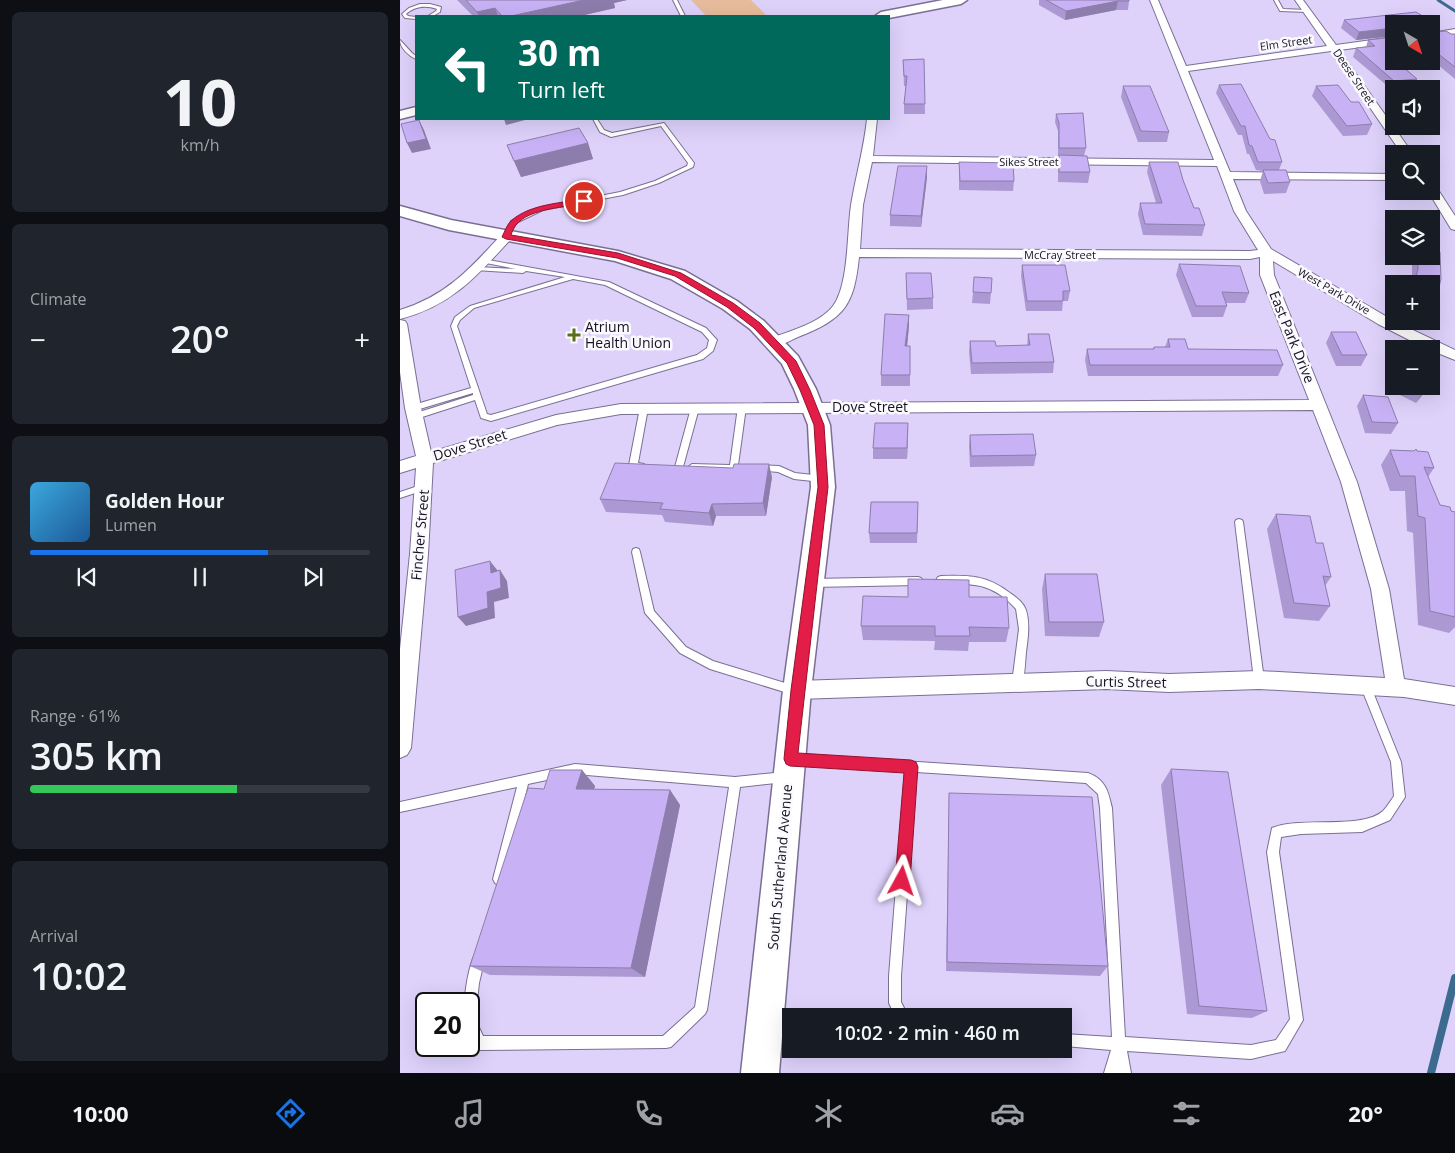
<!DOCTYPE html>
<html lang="en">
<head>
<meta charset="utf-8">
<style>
	:root { --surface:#171b24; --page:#20242c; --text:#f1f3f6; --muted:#9ea1a6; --line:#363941; --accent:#1a73e8 }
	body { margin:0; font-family:"Open Sans",sans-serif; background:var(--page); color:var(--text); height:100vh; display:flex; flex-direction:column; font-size:19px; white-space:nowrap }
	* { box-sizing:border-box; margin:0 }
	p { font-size:16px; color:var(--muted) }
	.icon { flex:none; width:28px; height:28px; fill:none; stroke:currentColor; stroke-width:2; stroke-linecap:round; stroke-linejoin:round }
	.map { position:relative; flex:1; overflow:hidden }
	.sheet { display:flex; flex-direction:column; gap:12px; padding:12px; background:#0d0f14; width:400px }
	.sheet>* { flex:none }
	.banner { position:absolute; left:15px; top:15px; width:475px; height:105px; border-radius:0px; box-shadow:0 5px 20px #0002; background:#00695c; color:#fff; overflow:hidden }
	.needle { width:32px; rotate:141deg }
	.controls { position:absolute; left:985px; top:15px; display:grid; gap:10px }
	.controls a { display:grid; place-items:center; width:55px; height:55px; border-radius:0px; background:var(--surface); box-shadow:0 5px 20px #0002; font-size:25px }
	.speed { position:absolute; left:15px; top:992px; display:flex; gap:10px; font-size:25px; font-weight:700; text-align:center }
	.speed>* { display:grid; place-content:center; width:65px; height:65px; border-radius:50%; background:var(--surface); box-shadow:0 5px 20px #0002; line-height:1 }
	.speed .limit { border:2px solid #111; border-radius:8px; background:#fff; color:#111 }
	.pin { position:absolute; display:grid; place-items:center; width:42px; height:42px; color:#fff; margin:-21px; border:2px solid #fff; border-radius:50%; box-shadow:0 1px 5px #0007 }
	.me { position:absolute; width:55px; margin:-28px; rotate:5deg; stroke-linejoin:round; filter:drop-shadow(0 0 4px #0008) }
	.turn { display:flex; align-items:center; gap:18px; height:105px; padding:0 20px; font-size:22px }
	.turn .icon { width:65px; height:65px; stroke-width:2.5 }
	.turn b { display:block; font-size:35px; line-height:42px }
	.big { font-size:38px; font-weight:600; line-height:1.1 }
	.sheet .card { flex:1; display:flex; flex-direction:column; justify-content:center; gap:8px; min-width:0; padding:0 18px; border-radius:8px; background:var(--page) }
	.sheet .dial { align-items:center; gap:0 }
	.dial b { font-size:65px; line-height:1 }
	.song { display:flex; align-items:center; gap:15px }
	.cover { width:60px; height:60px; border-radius:8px; background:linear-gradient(135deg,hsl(200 70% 55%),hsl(210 70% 35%)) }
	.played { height:5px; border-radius:2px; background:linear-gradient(90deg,var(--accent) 70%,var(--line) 70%) }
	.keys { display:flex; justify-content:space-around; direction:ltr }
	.heat { display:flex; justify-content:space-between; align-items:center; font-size:28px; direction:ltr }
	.charge { height:8px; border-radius:4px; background:linear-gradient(90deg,#34c759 61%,var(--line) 0) }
	.trip { position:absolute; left:382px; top:1008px; width:290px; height:50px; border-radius:0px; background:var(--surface); box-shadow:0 5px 20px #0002; font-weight:600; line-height:50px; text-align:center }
	.dock { display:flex; height:80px; justify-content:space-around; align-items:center; background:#090b0e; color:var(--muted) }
	.dock .icon { width:35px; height:35px }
	.dock .on { color:var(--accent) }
	.dock b { font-size:22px; color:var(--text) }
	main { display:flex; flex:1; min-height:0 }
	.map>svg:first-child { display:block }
	.green { fill:#e6bc9c }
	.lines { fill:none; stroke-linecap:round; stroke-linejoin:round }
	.stream-far1 { stroke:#3d6b8e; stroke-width:3 }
	.stream { stroke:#3d6b8e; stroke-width:8 }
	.lane-casing { stroke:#7a6f93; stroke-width:2 }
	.street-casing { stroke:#7a6f93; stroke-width:2 }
	.secondary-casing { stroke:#7a6f93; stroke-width:3 }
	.lane { fill:#fff; fill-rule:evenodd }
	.street { fill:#fff; fill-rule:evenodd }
	.secondary { fill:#fff; fill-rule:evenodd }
	.wall { fill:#ac99d3 }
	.shaded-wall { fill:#8c7dac }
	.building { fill:#c8b2f5; stroke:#8c7dac }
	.route { fill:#e11d48; stroke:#92132f }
	.poi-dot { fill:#5d6c16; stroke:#fbfafe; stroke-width:2 }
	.labels { text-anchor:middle; stroke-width:5; stroke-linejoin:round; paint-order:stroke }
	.far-street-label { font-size:11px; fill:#171220; stroke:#fbfafe }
	.poi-label { font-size:14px; fill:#171220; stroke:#fbfafe; text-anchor:start }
	.street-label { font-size:14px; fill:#171220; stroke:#fbfafe }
</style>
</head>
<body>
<main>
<section class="sheet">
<div class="card dial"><b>10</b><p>km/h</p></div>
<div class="card"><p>Climate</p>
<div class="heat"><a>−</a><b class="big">20°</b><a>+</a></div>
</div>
<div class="card">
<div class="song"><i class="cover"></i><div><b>Golden Hour</b><p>Lumen</p></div></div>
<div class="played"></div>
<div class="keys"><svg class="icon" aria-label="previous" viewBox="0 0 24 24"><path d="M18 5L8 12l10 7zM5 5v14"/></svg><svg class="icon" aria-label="pause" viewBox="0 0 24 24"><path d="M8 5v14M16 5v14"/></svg><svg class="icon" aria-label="next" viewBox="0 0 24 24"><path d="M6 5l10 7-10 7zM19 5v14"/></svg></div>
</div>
<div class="card"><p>Range · 61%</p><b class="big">305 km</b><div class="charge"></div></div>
<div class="card"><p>Arrival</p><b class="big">10:02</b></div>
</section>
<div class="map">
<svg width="1055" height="1073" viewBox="0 0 1055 1073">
	<rect width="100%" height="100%" fill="#ded2fb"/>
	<path class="green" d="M291,0H351L367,16H306Z"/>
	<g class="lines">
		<path class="stream-far1" d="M1038,0L1055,11"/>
		<path class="stream" d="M1031,1073L1055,978"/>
		<defs>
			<g id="lane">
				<path d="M273,0H277L285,16H281Z"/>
				<path d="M874,0H878L883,9L907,10L909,11L907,12L880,11Z"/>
				<path d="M20,4H30L41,7L40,12L33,16H28L36,11L37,9C26,5 15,6 6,14L8,16L16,17V19L5,18L2,14L9,8Z"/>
				<path d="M0,40L12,53L16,56V59C9,56 0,48 0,40Z"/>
				<path d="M193,119H197L204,130L212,133L264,123L294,163L293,167L259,183L223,195L143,210L116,223L108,238H104L103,237L111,221L139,208L220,192L255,181L287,166L288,163L261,126L211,137L200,132Z"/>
				<path d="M83,259L209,282L306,328L317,340L313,351L303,359L91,421L81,418L75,400L16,419L13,418L12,416L13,414L73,395V393L13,411L9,408L10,406L71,388L51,326L55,317L70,306L165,277L126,271L123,273L75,270L74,269L77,267L116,269L81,262V260ZM173,279L205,285L302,332L309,340L307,348L297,355L91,415L87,414L57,326L60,320L74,308Z"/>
				<path d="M342,404L346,407L338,465L347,466L348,468L347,470L289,469L288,467L292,464L330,465L338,407Z"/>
				<path d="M244,405L248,408L238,463L244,464L245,466L241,469L230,467L229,465L240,408Z"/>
				<path d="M295,405L299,408L283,467L279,470L275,467L291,408Z"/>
				<path d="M359,465L379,466L395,473L422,476L426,479L422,482L394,479L378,472L356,470L355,468Z"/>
				<path d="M24,484L28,487L27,489L0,498V492Z"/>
				<path d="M839,519L842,520L843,522L864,680L863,683L859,684L855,683L854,680L835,522L836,520Z"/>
				<path d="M236,548L239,549L240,552L254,611L286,647L313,661L398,687L399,690L398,693L394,695L310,669L280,653L245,613L232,552L233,549Z"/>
				<path d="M541,576C569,575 587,575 610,593C617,598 623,602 626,610C630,623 628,638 626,652C625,663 625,676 621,686L617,687L613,686L612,683L619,629L616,609C593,583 573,583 541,584L538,583L536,580L538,577Z"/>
				<path d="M518,577L521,578L523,581L521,584L518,585L412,587L409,586L407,583L409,580L412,579Z"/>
				<path d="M966,682L970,684L971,687L1001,762L1005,797L990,820L962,832L901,834L881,837L879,852L903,1020L885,1051L851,1059L727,1051L731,1073H704L711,1050L664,1046V1034L712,1037L700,808L698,794L686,783L516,772L501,976V1002L508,1016H495L489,1003V976L505,771L394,764L390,763L389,759L390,755L394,754L688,773C706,780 708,791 712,808L725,1037L851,1045L876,1040L890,1019L867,852L872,828C901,816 962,830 983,811C987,807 991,800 994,796L991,762L961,687L962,684Z"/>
				<path d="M175,764L335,777L385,772L389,773L390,777L389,781L385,782L340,787L307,1010L305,1014L271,1047L266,1048L79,1050L74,1048L69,1035V1004H64C66,987 68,969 75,954L79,952L83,954L85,958L79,983L75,1019L83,1036H263L295,1007L329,787L175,774L128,784L105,879L103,883L99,885L95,883L93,879L117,787L0,812V802Z"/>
			</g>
			<g id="street">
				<path d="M750,0H758L786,66L927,46L895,0H903L936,45L994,37V43L939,50L1013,154H1002L931,51L788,71L830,172L994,174V180L833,179L846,211L871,249L994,321L1055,350V360L1025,348L978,324L873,261L874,275L957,482L989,589L1004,679L1055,687V705L1004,697L859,689L769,692L706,689L397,699L390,696L387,690L390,684L397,681L706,671L769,674L859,671L985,678L971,589L941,482L913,410L221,414L157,425L33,463L28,554L11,748L7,755L0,758V649L10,554L16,468L0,473V461L16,456L5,408L0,372V320L5,321L7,324L21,408L31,452L156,415L221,404L909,400L860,275V257L850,259L459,257C454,306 444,319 398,337C389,341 379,348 369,345L367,342L369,339C389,331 419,324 433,306C449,285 447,231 451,205C456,175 464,148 467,119H477L473,156L814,160ZM472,162L817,166L834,211L858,250L850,251L460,249L463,205Z"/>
				<path d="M1055,29V35L1031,39V33Z"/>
				<path d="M1031,184L1035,185L1055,216V230L1051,229L1028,191H1031Z"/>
				<path d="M106,233L112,237L110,240C76,277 51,306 0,319V310C46,296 70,269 102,234Z"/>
			</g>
			<g id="secondary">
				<path d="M543,0H567L561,4L489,18V16H475L481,12Z"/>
				<path d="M16,107V115L0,119V111Z"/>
				<path d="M0,206L51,220L218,251L285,271L337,301L364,321L398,356L416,389L430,425L435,487L411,690L379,1073H341L383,690L411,487L408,425L394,389L382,364L350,329L323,309L271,279L215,261L49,230L0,216Z"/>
			</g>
		</defs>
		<use href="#lane" class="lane-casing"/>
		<use href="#street" class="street-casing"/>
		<use href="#secondary" class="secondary-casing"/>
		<use href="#lane" class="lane"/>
		<use href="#street" class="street"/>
		<use href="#secondary" class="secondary"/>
	</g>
	<g class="wall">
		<path d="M57,0H227L214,3L215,8L180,16H73Z"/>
		<path d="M639,0H729V1L728,10H716L665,20L639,5Z"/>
		<path d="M1016,12L1034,23L1033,32L1046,31L1051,34H1055V79L1031,59V24H994V36L956,40L941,28L944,20Z"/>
		<path d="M968,40L994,61L1017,79L1014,87L991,89L953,57L956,48L966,47Z"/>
		<path d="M524,59L525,114H504V104L506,86H504L503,60Z"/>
		<path d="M819,85L882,162L879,170L890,182L886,193L864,194L860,181L863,171L856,170L849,154H847L842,135H838L816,93Z"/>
		<path d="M723,86L769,132L767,142H738L721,97Z"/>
		<path d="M916,86L951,102L972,124L967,135L943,136L912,96Z"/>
		<path d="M656,114L686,148L684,156L690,172L688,183L658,182V166L659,156H658V131L655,122Z"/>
		<path d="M188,143L193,159L121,177L107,145Z"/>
		<path d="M559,162L614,181L613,191L559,190Z"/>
		<path d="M749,162L783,180L794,208L805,225L802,236L743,235L738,214L740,203H756L747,172Z"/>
		<path d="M527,177L521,227L490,226V215Z"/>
		<path d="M1013,256H1031L1034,307L1031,312V284H1011L1012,280V259Z"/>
		<path d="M779,264L849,293L845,303H826L827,306L823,317H792L776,275Z"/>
		<path d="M622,265L670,291L668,301H663L662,311H626L621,276Z"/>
		<path d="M506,273L533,298V309L507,310Z"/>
		<path d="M592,278L590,304L572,303L573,292Z"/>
		<path d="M509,315V326L507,346H510V386H481V375Z"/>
		<path d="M931,332L967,355L961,366H936L926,343Z"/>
		<path d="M628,334L654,362L653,373L571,374L569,352L570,341L596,346H627Z"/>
		<path d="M768,339L788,349L883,365L878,376H688L685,360L687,349H753L754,347H765Z"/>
		<path d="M1000,386H1029L1016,403L996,393Z"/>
		<path d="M963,395L998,423L991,434L965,433L957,406Z"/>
		<path d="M508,423L507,459H473V448Z"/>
		<path d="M570,435L636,455L634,466L570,467L569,446Z"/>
		<path d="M990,450L1017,451L1034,468L1028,477L1040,505L1051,511L1055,512V627L1049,633L1018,625L1013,533L1007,531L1005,491H990L981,465Z"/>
		<path d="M372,477L366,516H316L313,526L265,522L262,515L206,512L200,499Z"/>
		<path d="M518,513L517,543H470L469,533Z"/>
		<path d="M876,514L931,577L925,586L930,606L919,621L884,618L867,529Z"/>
		<path d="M645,574L704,622L699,637L645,636L642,589Z"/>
		<path d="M569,597L609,628L606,642H569L568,651L534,650L535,641L463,640L461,626Z"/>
		<path d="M771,769L867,1011L852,1018L787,1014L761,785Z"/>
		<path d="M182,770L195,786L194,789L270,790L280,805L245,977L90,975L70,966L144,789Z"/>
		<path d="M549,793L708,966L700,976L546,971Z"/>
	</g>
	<g class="shaded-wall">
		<path d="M184,0H227L214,3L215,8L180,16H111Z"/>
		<path d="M718,1L716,10L665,20L666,11Z"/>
		<path d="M95,8L98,16H79L77,12Z"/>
		<path d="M994,28V36L956,40L959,32Z"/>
		<path d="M987,54H994V61Z"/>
		<path d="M104,119H125V120L106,125Z"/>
		<path d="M19,120L24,130L31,149L12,153L7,143Z"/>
		<path d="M188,143L193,159L121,177L114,161Z"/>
		<path d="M527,166V177L521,227V216Z"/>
		<path d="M509,315V326L506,357L505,346Z"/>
		<path d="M1028,386H1029L1016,403L1023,392Z"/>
		<path d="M508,423V434L507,459V448Z"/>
		<path d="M369,464L372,477L366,516L363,503Z"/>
		<path d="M312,504L316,516L313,526L309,513Z"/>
		<path d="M90,561L98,571L91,573Z"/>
		<path d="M100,570L107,581L109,598L94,602L95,618L66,626L58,617L87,592Z"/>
		<path d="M182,770L195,786L190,804L176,789Z"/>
		<path d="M270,790L280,805L245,977L231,968Z"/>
	</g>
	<g class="building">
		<path d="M66,0H184L111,16H102L95,8L77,12Z"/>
		<path d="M646,0H729V1H718L666,11Z"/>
		<path d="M1016,12L1034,23L1033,32L1046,31L1051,34H1055V67L1032,49H1031V24H994V28L959,32L944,20Z"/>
		<path d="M994,37V54H987L994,60V61H996L1017,79L994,81L956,48L975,46L968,40Z"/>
		<path d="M524,59L525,104H504L507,76H504L503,60Z"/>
		<path d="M841,84L870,139L875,140L882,162H858L852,146L849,145L845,126H841L819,85Z"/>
		<path d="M938,85L951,102H959L972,124L947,126L916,86Z"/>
		<path d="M723,86H750L769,132L741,131Z"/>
		<path d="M683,113L686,148H659V123L656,114Z"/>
		<path d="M19,120L26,139L7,143L1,124Z"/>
		<path d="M179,128L188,143L114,161L107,145Z"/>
		<path d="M659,155L687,156L690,172H659Z"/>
		<path d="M559,162L613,163L614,181H560Z"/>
		<path d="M749,162H778L783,180L794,208H799L805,225L745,224L740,203H762Z"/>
		<path d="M498,166H527L521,216L490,215Z"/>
		<path d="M863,170H886L890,182L868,183Z"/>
		<path d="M1031,250L1040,252L1041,279L1034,307L1031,306V284H1014L1018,269V256H1031Z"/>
		<path d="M779,264L840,266L849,293L822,292L827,306H796Z"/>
		<path d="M622,265H665L670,291H663V301H627Z"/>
		<path d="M506,273H531L533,298L507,299Z"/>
		<path d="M574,277L592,278L591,293L573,292Z"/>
		<path d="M485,314L509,315L505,346H510V375H481Z"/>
		<path d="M931,332H956L967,355H942Z"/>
		<path d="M628,334H649L654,362L572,363L570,341H595L596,346L630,345Z"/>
		<path d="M768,339H785L788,349L877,350L883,365H690L687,349H754V347H770Z"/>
		<path d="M1031,376L1035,378L1031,382Z"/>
		<path d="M1011,386H1028L1023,392Z"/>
		<path d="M963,395L988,397L998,423L972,422Z"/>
		<path d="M475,423H508L507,448H473Z"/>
		<path d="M633,434L636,455L571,456L570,435Z"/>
		<path d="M1016,449L1017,451L1028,452L1034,468L1024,467L1040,505L1050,507L1051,511L1055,512V617L1030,611L1025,518L1018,516L1015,476H1000L990,450L1014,451Z"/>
		<path d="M215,463L333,468L334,464H369L363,503L312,504L309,513L260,509L263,503L200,499Z"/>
		<path d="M471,502H518L517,533H469Z"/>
		<path d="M876,514L910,516L916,543H923L931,577L923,576L930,606L894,603Z"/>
		<path d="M90,561L91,573L100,570L101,588L87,592L88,608L58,617L55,570Z"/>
		<path d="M645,574H697L704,622H649Z"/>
		<path d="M508,579L569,580V597H607L609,628L569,627L570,636H535V626H461L463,596L508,597Z"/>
		<path d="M771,769L828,772L867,1011L799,1006Z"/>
		<path d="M150,770H182L176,789L270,790L231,968L70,966L128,788L144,789Z"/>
		<path d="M549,793L692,797L708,966L547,962Z"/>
	</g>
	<path class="route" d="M184,199H187V203C168,207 129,208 116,225C114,227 112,232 111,235L218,253L281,273L333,303L360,323L396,361L410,390L424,425L428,487L398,753L511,760L516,762L518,767L510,881L508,886L502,888L497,886L495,881L504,773L390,766L386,764L384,759L391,690L418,487L414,425L400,390L387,363L354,328L327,307L275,276L217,258L106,239L102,237C105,231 107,224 112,220C131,204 161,203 184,199Z"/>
	<path class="poi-dot" d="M171.5 327.5h5v5h5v5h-5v5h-5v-5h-5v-5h5z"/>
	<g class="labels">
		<g class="far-street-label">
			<text transform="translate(886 43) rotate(-8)" y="4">Elm Street</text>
			<text transform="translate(954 77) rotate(56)" y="4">Deese Street</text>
			<text x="629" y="166">Sikes Street</text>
			<text x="660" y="259">McCray Street</text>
			<text transform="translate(934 291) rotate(30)" y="4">West Park Drive</text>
		</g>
		<g class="poi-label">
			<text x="185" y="332">Atrium<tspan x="185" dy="16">Health Union</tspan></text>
		</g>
		<g class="street-label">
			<text transform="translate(892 337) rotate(68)" y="5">East Park Drive</text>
			<text x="470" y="412">Dove Street</text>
			<text transform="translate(70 445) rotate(-17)" y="5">Dove Street</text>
			<text transform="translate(20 535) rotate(-85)" y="5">Fincher Street</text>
			<text transform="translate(726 682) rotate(1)" y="5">Curtis Street</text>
			<text transform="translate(380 867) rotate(-85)" y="5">South Sutherland Avenue</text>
		</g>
	</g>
</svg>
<div class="controls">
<a><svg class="needle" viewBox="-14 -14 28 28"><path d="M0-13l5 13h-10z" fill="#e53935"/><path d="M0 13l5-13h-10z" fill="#9ea1a6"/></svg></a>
<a><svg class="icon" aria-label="sound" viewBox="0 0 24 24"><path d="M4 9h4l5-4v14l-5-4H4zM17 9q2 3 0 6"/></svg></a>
<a><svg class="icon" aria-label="search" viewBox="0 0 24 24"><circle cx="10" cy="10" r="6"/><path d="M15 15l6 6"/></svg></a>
<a><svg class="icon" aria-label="layers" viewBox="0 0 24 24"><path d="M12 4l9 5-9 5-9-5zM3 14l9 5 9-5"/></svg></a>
<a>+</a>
<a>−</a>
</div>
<div class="speed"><div class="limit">20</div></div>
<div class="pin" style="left:184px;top:201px;background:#d93025"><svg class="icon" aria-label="arrive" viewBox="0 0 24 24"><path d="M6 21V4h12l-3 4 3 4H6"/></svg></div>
<svg class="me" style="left:502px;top:881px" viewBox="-20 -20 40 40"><path d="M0-17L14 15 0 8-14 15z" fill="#e11d48" stroke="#fff" stroke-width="4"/></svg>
<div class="trip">10:02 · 2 min · 460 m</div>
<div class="banner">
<div class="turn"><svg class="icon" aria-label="left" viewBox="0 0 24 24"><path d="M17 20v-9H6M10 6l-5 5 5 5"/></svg><div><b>30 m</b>Turn left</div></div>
</div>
</div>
</main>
<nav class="dock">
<b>10:00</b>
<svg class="icon on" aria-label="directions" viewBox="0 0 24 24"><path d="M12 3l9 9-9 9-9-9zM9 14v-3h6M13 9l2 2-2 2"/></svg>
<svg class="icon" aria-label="music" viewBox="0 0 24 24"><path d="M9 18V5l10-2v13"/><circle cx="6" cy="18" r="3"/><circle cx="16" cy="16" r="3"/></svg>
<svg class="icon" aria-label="phone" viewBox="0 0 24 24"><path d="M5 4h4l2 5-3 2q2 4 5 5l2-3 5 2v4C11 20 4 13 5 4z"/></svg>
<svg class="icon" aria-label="climate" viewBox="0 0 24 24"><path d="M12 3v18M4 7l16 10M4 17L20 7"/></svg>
<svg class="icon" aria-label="car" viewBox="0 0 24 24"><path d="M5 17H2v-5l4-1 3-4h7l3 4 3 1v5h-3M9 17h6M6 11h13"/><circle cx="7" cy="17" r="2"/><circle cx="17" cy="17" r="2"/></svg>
<svg class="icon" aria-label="filters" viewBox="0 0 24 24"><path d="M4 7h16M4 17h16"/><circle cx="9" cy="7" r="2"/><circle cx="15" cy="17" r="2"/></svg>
<b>20°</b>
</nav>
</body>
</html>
